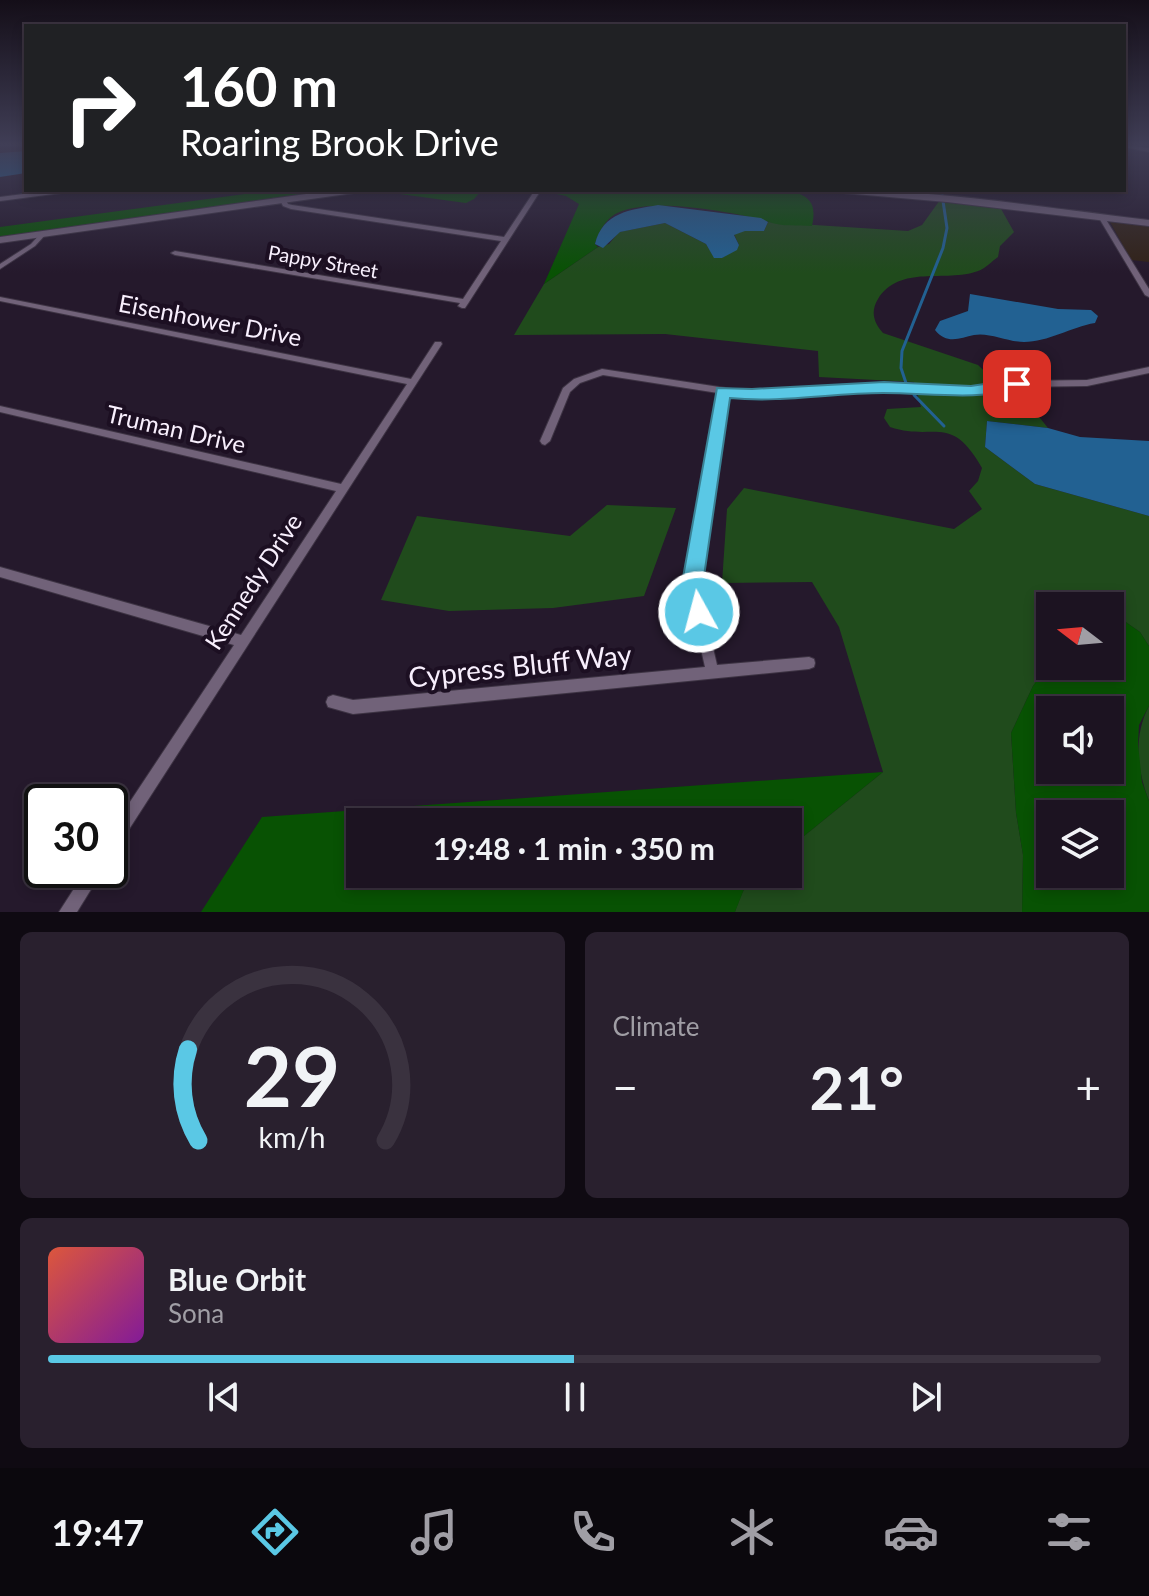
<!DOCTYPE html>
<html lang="en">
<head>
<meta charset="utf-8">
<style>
	:root { --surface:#1c1321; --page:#29202e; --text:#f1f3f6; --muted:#a09ea5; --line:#3a323f; --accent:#5ac8e5 }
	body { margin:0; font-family:Lato,sans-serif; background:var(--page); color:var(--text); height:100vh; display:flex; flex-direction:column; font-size:30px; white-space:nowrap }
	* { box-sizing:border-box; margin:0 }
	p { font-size:26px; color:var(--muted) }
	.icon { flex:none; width:44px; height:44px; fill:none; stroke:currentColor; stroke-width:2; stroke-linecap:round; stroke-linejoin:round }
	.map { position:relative; height:912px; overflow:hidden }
	.side { display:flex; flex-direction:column; gap:20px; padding:20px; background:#0f0a12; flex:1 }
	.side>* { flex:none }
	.top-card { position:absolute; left:24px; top:24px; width:1102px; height:168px; border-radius:0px; box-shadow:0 4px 12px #0003,0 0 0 2px var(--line); background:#202124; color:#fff; overflow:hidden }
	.needle { width:52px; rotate:286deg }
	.tools { position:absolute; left:1036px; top:592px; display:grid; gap:16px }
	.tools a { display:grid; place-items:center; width:88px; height:88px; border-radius:0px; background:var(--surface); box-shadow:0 4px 12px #0003,0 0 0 2px var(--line); font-size:40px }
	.speed { position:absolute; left:24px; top:784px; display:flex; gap:16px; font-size:40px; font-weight:700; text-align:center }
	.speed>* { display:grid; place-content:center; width:104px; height:104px; border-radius:50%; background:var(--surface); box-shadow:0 4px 12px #0003,0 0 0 2px var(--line); line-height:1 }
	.speed .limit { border:4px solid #111; border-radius:12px; background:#fff; color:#111 }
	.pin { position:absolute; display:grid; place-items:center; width:68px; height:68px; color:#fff; margin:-34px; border-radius:16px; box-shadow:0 4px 12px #0006 }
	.me { position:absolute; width:88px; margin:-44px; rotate:353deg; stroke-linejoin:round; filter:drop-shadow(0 0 6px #0008) }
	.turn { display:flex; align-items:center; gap:28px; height:168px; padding:0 24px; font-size:36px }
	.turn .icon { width:104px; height:104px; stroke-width:2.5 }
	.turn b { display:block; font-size:56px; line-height:68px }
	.big { font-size:60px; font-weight:700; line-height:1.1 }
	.side .widget { flex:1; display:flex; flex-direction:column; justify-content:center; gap:12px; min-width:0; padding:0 28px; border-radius:12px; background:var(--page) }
	.side .dial { align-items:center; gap:0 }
	.dial svg { height:208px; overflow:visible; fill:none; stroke:var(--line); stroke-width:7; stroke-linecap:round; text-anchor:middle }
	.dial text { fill:var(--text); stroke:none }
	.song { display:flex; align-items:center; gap:24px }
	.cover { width:96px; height:96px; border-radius:12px; background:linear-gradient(135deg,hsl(10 70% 55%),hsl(290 70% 35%)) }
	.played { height:8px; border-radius:4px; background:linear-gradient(90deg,var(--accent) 50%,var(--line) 50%) }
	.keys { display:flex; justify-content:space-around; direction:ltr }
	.heat { display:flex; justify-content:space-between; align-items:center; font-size:44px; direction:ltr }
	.side .tiles { flex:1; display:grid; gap:20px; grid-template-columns:1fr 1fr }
	.widget:last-child { grid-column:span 2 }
	.trip { position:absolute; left:346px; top:808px; width:456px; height:80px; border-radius:0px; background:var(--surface); box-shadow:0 4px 12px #0003,0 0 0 2px var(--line); font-weight:700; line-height:80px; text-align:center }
	.tabs { display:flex; height:128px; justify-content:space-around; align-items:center; background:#0b080d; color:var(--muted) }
	.tabs .icon { width:56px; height:56px }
	.tabs .on { color:var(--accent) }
	.tabs b { font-size:36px; color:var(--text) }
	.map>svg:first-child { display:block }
	.commercial { fill:#312217 }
	.green { fill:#204b1c }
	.forest { fill:#085203; fill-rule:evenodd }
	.water { fill:#226192 }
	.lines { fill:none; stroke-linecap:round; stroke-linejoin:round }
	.stream { stroke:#226192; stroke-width:3 }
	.street-casing { stroke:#3d3343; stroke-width:2 }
	.secondary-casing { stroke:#3d3343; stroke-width:2 }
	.street { fill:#716279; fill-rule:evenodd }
	.secondary { fill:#716279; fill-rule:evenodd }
	.route { fill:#5ac8e5; stroke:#3a8295; stroke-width:2 }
	.labels { text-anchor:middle; stroke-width:8; stroke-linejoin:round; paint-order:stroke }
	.far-street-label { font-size:20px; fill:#f8effd; stroke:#1c0f22 }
	.street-label { font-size:24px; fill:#f8effd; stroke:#1c0f22 }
	.near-street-label { font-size:28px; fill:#f8effd; stroke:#1c0f22 }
</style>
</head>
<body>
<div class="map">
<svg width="1149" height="912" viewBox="0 0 1149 912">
	<rect width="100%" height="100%" fill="#25192c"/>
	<path class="commercial" d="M1109,220L1149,225V262L1131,260Z"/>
	<g class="green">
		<path d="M940,200L1000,207L1014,232L1000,246L998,257C992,261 985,269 978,271C945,283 900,264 878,299C870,312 874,323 883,333L978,365L997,383L1028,403L1048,428L987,421L985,447L1035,484L1149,516V646L1140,632L1120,618L1110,621V606H1050V663L1033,686L1011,733L1016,813L1023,855L1022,912H735C748,876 750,874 788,874V849L883,772L839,627L812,582L722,583L727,509L744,488L954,529L982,509L969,491L978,481L982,468C950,412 935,442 890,427L884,418L887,409L921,407L914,382L819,377L818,351L665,334L514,335L544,284L598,247L609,244L619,232L665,223L706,244L714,257L722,258L739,245L734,234L745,230L764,231L768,222L908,231L922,225Z"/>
		<path d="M607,505L676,508L644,596L553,608L449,611L381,600L417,516L570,536Z"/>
		<path d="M1149,706V801C1137,769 1133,737 1149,706Z"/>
	</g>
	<g class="forest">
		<path d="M275,190H342L0,237V227Z"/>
		<path d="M392,190H482L474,199L466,203L385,192Z"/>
		<path d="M537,190H786C810,195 817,203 812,226C799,225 782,227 769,222C735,212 640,194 611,217C603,224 598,234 595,244L598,247L544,284L579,204L566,196Z"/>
		<path d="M1120,618L1140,632L1149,646V706L1139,725L1138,744L1142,782L1149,801V912H1022L1023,855L1016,813L1011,733L1033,686L1050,663V666H1110V621ZM1110,710V770H1050V710ZM1110,814V874H1050V814Z"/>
		<path d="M883,772L788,849V822H360V874H758L746,884L735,912H201L262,817Z"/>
	</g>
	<g class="water">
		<path d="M26,151V173L0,177V153Z"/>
		<path d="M658,205L761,218L768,222L764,231H745L734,235L739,245L737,250L722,258H714L706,244L665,223L620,232L603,248L595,244C603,212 630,210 658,205Z"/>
		<path d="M970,294L1058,309L1091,310L1098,316L1095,323C1071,327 1048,342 1024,342C1008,342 989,332 974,335C960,338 947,345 935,330L940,321L968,311Z"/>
		<path d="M987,421L1048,428L1080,437L1149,441V516L1035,484L985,447Z"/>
	</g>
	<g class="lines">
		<g class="stream">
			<path d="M938,190L942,195"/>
			<path d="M906,383L901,368L902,351L943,248L947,228L943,201"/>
			<path d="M914,395L944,426"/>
		</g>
		<defs>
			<g id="street">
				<path d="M1124,145L1149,148V152L1124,147Z"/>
				<path d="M55,190H72L69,192L0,201V197Z"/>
				<path d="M535,190H541L469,302L465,308H462L458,306L460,303L175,255L171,253L175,251L463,299L501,241L291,209L283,206L280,200L285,199L288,204L292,205L504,237Z"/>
				<path d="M1100,217L1105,218L1149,289V297L1145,295L1099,218Z"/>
				<path d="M41,233L46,234L35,246L0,269V264L31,244Z"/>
				<path d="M0,297L411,379L435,342H441L442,344L115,851L110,854V832L234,645L0,577V567L241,635L336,491L0,412V406L341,484L407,384L0,301Z"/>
				<path d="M1149,367V373L1087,386L1017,387L971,395L884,390L752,398L727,394L698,583L717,665L809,657L814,659L815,663L814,667L809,669L353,714L328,707L326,702L328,697L333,695L353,700L705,667L686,583L718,393L603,375L580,383L570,392L550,441L545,445L542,444L540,441L563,388L574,379L602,369L752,392L884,384L971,389L1017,381L1087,380Z"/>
				<path d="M86,870H103L77,912H59Z"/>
			</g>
			<g id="secondary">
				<path d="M335,190H358L354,193L0,243V237Z"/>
				<path d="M839,190C942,190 1046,208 1149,220V226L947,202L843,193Z"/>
			</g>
		</defs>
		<use href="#street" class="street-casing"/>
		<use href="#secondary" class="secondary-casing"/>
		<use href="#street" class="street"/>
		<use href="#secondary" class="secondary"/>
	</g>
	<linearGradient id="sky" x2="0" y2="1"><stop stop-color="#140e18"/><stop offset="0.53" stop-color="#403e56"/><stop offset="1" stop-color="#403e56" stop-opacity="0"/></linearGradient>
	<rect width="1149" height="273" fill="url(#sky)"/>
	<path class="route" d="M1017,379L1025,384L1023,388C976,401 931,393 883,393C832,393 781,403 730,398L703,583L710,612L707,619L699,622L691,619L682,583L717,388L752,389L884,382L971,386Z"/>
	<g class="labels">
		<g class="far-street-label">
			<text transform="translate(323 262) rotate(10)" y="7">Pappy Street</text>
		</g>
		<g class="street-label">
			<text transform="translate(210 321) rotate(11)" y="8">Eisenhower Drive</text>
			<text transform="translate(176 430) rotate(13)" y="8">Truman Drive</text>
			<text transform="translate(254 582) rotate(-57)" y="8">Kennedy Drive</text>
		</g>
		<g class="near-street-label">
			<text transform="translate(520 666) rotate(-6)" y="10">Cypress Bluff Way</text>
		</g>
	</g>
</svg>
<div class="tools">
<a><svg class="needle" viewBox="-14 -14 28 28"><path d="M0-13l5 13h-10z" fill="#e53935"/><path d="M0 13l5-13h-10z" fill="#a09ea5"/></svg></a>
<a><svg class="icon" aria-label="sound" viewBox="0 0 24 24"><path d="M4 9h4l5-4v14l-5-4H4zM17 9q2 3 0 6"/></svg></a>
<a><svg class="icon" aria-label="layers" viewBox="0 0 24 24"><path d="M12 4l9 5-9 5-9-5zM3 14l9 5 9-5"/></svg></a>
</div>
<div class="speed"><div class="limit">30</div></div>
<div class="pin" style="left:1017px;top:384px;background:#d93025"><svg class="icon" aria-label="arrive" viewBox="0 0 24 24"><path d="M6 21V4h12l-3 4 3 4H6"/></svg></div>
<svg class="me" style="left:699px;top:612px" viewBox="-20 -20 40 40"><circle r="17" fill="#5ac8e5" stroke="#fff" stroke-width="3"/><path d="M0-11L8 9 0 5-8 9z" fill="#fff"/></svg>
<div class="trip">19:48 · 1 min · 350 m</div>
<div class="top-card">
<div class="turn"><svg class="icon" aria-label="right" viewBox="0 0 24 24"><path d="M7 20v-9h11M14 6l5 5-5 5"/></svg><div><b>160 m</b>Roaring Brook Drive</div></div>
</div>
</div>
<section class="side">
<div class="tiles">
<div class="widget dial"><svg viewBox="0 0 100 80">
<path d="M14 69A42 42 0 1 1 86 69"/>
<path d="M14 69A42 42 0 0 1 10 34" stroke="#5ac8e5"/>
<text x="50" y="56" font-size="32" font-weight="700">29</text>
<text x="50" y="72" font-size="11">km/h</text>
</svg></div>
<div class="widget"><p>Climate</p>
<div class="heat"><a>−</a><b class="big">21°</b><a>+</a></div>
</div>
<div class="widget">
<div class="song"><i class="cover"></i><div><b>Blue Orbit</b><p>Sona</p></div></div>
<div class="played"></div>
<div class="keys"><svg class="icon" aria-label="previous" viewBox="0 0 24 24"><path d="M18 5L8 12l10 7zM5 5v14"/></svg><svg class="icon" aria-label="pause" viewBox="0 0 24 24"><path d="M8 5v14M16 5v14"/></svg><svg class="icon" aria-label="next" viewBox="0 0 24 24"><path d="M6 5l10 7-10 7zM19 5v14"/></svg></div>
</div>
</div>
</section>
<nav class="tabs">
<b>19:47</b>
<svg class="icon on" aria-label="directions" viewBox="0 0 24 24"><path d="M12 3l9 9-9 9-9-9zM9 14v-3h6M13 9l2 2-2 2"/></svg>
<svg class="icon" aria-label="music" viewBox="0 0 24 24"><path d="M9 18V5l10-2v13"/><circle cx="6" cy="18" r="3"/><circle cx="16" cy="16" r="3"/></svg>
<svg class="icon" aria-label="phone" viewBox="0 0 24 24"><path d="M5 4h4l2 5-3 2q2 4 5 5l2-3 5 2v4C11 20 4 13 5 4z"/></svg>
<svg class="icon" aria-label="climate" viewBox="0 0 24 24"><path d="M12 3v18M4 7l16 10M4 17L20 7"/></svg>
<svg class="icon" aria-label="car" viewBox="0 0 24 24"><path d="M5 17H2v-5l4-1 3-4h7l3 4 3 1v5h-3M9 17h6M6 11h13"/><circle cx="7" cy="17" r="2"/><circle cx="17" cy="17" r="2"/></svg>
<svg class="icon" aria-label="filters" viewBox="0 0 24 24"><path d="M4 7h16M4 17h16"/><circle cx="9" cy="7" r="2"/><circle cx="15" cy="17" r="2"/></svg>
</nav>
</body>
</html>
